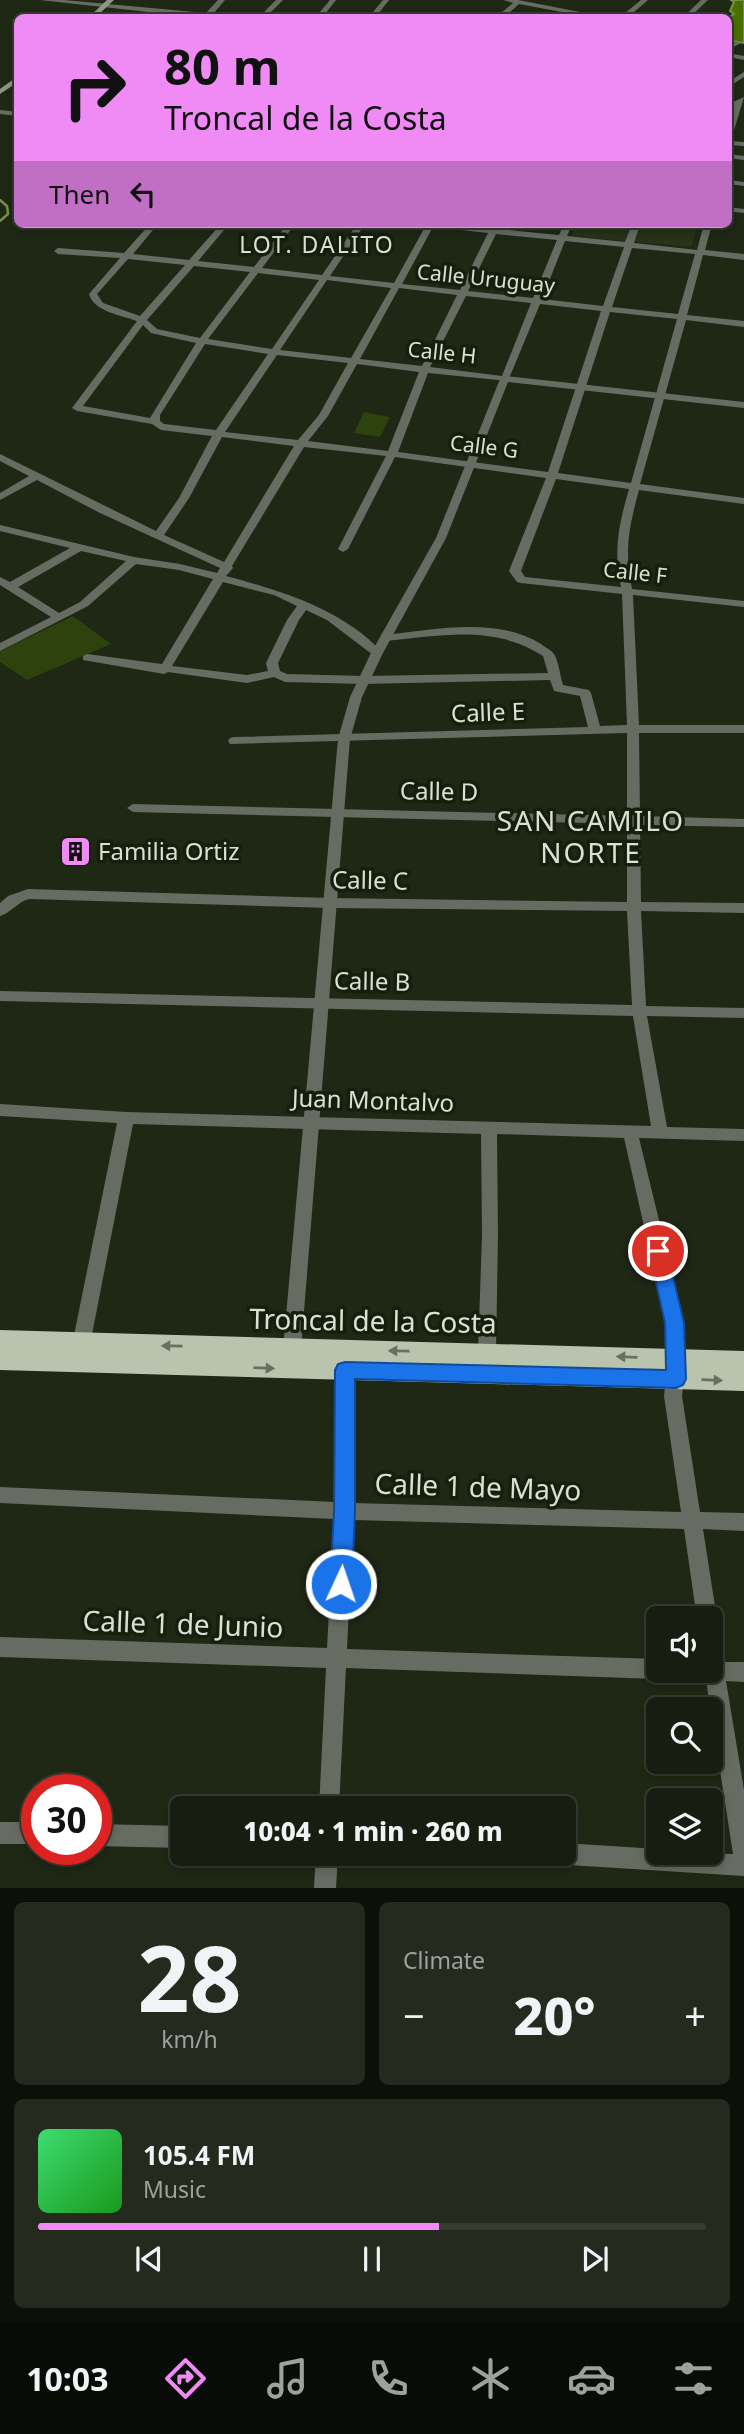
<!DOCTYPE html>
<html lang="en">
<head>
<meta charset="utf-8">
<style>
	:root { --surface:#171d10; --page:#242a1e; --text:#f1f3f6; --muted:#9ea29f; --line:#363b30; --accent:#f08bf6 }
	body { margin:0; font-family:"Noto Sans",sans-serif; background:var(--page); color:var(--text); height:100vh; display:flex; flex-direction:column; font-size:26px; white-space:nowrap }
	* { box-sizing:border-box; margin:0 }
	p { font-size:23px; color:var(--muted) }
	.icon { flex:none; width:38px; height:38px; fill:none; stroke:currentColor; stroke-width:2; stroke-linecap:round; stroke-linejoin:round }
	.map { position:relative; height:1888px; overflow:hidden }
	.details { display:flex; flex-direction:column; gap:14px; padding:14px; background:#0d1009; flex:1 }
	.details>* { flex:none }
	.banner { position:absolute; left:14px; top:14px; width:718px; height:214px; border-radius:10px; box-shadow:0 4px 10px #0003,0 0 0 2px var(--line); background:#f08bf6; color:#111; overflow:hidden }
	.buttons { position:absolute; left:646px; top:1606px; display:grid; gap:14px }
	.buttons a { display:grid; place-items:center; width:77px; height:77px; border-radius:10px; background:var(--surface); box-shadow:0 4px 10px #0003,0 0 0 2px var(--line); font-size:35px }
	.speed { position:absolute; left:21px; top:1774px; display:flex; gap:14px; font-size:35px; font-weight:700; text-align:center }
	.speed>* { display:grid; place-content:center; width:91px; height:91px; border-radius:50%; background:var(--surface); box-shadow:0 4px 10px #0003,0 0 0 2px var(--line); line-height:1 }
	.speed .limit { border:10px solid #d22; background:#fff; color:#111 }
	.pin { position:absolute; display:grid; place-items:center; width:60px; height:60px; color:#fff; margin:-30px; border:4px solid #fff; border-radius:50%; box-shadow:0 2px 7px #0007 }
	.me { position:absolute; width:77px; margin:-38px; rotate:3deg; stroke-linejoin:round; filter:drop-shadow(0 0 5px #0008) }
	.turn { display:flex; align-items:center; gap:24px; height:147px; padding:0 35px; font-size:32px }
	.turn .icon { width:91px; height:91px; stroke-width:2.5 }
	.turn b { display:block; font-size:49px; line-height:60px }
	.then { display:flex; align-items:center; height:66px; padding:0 35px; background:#0003; gap:14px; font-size:26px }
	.big { font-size:52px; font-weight:800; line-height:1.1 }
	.details .card { flex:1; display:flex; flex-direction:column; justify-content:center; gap:10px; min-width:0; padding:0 24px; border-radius:10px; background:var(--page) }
	.details .dial { align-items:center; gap:0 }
	.dial b { font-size:91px; line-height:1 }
	.song { display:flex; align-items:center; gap:21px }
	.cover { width:84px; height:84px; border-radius:10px; background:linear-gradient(135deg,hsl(140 70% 55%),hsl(120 70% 35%)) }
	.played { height:7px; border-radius:4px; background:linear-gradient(90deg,var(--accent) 60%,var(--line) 60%) }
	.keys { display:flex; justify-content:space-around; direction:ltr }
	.heat { display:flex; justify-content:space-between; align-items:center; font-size:38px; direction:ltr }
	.details .tiles { flex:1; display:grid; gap:14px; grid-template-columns:1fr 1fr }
	.card:last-child { grid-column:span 2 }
	.trip { position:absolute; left:170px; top:1796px; width:406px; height:70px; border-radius:10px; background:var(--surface); box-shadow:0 4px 10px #0003,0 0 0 2px var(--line); font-weight:800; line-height:70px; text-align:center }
	.tabs { display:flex; height:112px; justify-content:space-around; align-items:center; background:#090c06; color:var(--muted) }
	.tabs .icon { width:49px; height:49px }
	.tabs .selected { color:var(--accent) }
	.tabs b { font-size:32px; color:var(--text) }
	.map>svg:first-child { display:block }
	.built { fill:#263219 }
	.green { fill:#2d420d }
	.water { fill:#496e01; stroke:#749040; stroke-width:2 }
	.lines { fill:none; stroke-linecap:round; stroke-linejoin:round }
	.stream { stroke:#749040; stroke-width:2.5 }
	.building { fill:#68286c }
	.minor { fill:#676c63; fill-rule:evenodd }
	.tertiary { fill:#676c63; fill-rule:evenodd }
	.secondary { fill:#8d9586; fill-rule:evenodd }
	.trunk { fill:#b8c4ae; fill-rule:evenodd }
	.oneway { fill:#67715d }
	.route { fill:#1a73e8; stroke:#114b97; stroke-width:2 }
	.labels { text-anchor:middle; stroke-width:7; stroke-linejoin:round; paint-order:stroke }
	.far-street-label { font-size:21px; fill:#dae0d4; stroke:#161e0c }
	.far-quarter-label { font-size:23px; letter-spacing:2px; fill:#dae0d4; stroke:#161e0c }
	.street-label { font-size:24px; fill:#dae0d4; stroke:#161e0c }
	.poi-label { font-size:24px; fill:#dae0d4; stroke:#161e0c; text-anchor:start }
	.quarter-label { font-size:28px; letter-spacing:2px; fill:#dae0d4; stroke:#161e0c }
	.near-street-label { font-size:28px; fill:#dae0d4; stroke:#161e0c }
</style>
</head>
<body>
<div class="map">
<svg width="744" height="1888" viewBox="0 0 744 1888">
	<rect width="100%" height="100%" fill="#1f2715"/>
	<path class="built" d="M576,224H699L691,247L571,236Z"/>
	<g class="green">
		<path d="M364,412L390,417L380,437L354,433Z"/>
		<path d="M73,616L111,644L27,680L0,662V651Z"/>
	</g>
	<path class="water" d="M731,0H744V43L728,40V18L734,14L730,11L734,2Z"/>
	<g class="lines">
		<path class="stream" d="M0,200L7,206L8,214L0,221"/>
	</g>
	<path class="building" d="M76,842L90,850L75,860L61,854Z"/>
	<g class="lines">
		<g class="minor">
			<path d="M40,0H64L206,13L218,0H225L213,14L241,18H202Z"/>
			<path d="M276,0H283L265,18H258Z"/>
			<path d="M330,0H336L322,18H315Z"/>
			<path d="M383,0H389L375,18H368Z"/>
			<path d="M503,0H518L611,18H594L519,4L503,18H495L513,3Z"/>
			<path d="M641,0H648L627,18H619Z"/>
			<path d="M701,0H708L689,18H682Z"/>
			<path d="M736,42L741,43L728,50V45Z"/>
			<path d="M728,53L744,56V60L728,57Z"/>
			<path d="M744,72V77L728,87V82Z"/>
			<path d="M744,97L732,137L728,139V123L733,102Z"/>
			<path d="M0,110L18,112V116L0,114Z"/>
			<path d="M728,141L744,142V146L728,145Z"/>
			<path d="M728,154L744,156V160L728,158Z"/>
			<path d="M728,180L744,182V186L728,184Z"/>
			<path d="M728,207L744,209V213L728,211Z"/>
			<path d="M150,224H158L133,254L189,260L221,224H229L198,261L254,267L287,224H295L262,268L322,275L357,224H365L330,276L394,283L425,227L421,224L491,228L493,224H501L499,229L559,235L564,224H572L567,236L625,242L632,224H640L634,243L697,250L704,224H712L705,250L744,254V260L703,255L687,315L744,321V327L686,320L640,484L744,498V504L639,490C629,527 624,550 632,589L744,601V607L633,595L639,725H744V733H639L640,816L744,819V827L640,825L641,902L744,903V913L641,911L646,1006L744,1008V1018L647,1016L667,1127L744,1129V1141L639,1138L684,1323L686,1359L682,1396L700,1512L744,1513V1531L703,1529L717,1619L714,1626L710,1627V1619H697L684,1529L353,1520L347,1649L658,1659V1671H667L665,1676L658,1679L346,1668L339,1808H319L326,1668L0,1657V1637L327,1648L334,1519L0,1503V1487L335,1502L336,1370L339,1365L345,1362L351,1365L354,1370L353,1503L681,1512L664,1396L668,1359L666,1323L624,1138L497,1134L498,1235L496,1353L493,1358L487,1360L481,1358L478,1353L482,1235L481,1134L133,1124L89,1350L86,1355L80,1357L74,1355L71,1350L117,1123L0,1116V1104L126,1112L651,1126L633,1016L0,1001V991L632,1005L627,911L330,908L29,899C17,902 11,913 0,916V903L8,896L28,889L330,898L627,902V824L133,812L127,808L133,804L627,816V733L230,744L228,741L230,738L234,737L588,727L580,696L554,691L550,680L364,684L285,682L274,677L247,683L168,672L164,674L83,660V656L87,654L162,664L213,579L179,570L136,564L88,606L0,651V643L51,617L0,585V577L10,582L70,548L0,531V525L134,557L180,564L217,573L220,568L100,513L37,480L0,500V493L29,476L0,461V454L156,531L179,498L212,436L161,430L152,424L77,411L72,408L137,321C121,315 94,312 89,294L120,258L58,254L54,251L58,248L124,253ZM433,227L488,233L460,290L402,284ZM496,234L557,240L533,298L468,291ZM565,241L624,247L603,306L542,299ZM632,248L695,254L678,314L612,307ZM128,259L185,265L140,316L103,303L97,294ZM194,266L250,272L200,338L157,329L147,320ZM258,273L319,280L272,349L208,339ZM327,280L391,288L351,358L280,350ZM399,288L457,295L422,366L360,359ZM466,296L531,303L502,376L430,367ZM540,304L601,311L548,472L398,452L428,373L508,381ZM610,312L677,319L631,483L558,473ZM143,325L151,333L196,343L150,418L83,406ZM205,344L268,354L216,430L164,424L160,421V415ZM277,355L348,363L319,415L298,440L225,432ZM357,364L419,372L388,451L308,441L328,416ZM222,437L294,446L224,562L164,535L189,498ZM304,447L386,456L338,549L343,552L348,549L395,457L546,478L509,571L517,582L521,583L622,594L627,725L600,726L591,693L589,690L563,685C560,676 559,662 554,654C551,650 545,647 541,644C496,616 434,630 385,635L379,638L385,641C441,636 493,624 543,656L548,673L364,676L287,674L280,671L278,663L299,620L306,610L327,620L373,655H381L383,653C342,609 282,591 226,576L233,568L232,566ZM556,479L629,489C619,524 613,550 621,587L525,577L521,571ZM81,551L126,561L80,602L59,613L18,587ZM223,582L274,595L297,606L287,620L266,663L268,671L247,675L172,666Z"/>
			<path d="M710,1632L717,1634L723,1662H744V1682L726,1681L744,1790V1876L553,1864L545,1861L542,1853H564V1843L658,1849V1853L733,1854L706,1680L700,1678L697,1671H710Z"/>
			<rect x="0" y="1822" width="37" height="22"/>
			<path d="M96,1824L182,1826V1848L96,1846Z"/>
			<path d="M316,1853H338L336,1888H314Z"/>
		</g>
		<path class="tertiary" d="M505,376L744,402V408L508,382L446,538L383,653L362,697L350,739L301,1349L298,1354L292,1356L286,1354L283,1349L338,739L350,697L371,653L436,538L500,379Z"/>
		<g class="secondary">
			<path d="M107,0H114L95,18H88Z"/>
			<path d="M18,76V82L0,94V89Z"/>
		</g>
		<path class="trunk" d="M0,1330L744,1351V1391L0,1370Z"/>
	</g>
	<defs><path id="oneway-solid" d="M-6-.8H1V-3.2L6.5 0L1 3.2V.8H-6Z" transform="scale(1.75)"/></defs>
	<g class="oneway">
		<use href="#oneway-solid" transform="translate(172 1346) rotate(-179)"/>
		<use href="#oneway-solid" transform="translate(399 1351) rotate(-179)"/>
		<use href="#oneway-solid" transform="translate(627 1357) rotate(-178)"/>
		<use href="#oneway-solid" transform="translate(264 1368) rotate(2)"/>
		<use href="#oneway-solid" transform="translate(712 1380) rotate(2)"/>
	</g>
	<path class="route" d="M658,1243L665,1245L667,1251L684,1323L686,1379L683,1385L676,1388L355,1379V1511L352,1584L348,1592L341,1595L333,1592L330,1584L334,1511L335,1370L338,1364L345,1362L666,1370L665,1323L649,1251L651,1245Z"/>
	<defs>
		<symbol id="building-square" viewBox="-11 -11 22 22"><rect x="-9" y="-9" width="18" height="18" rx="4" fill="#f08bf6" stroke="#161e0c"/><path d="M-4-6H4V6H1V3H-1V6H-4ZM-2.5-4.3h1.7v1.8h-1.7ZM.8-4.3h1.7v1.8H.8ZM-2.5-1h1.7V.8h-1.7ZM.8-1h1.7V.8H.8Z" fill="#111"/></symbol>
	</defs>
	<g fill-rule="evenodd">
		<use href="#building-square" x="58" y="834" width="35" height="35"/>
	</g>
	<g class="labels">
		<g class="far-street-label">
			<text transform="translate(486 279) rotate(6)" y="7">Calle Uruguay</text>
			<text transform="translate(442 353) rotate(6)" y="7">Calle H</text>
			<text transform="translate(484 447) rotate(7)" y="7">Calle G</text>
			<text transform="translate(635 573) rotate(6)" y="7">Calle F</text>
		</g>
		<g class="far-quarter-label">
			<text x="317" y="253">LOT. DALITO</text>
		</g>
		<g class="street-label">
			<text transform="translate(488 713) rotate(-2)" y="8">Calle E</text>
			<text transform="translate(439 792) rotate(1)" y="8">Calle D</text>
			<text transform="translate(370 881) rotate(1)" y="8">Calle C</text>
			<text transform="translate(372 982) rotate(1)" y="8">Calle B</text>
			<text transform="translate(373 1101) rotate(2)" y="8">Juan Montalvo</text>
		</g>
		<g class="poi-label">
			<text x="98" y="860">Familia Ortiz</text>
		</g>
		<g class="quarter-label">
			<text x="591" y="831">SAN CAMILO<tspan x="591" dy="32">NORTE</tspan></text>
		</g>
		<g class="near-street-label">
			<text transform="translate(373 1321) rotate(1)" y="10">Troncal de la Costa</text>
			<text transform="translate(478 1487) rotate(2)" y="10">Calle 1 de Mayo</text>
			<text transform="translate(183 1624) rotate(2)" y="10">Calle 1 de Junio</text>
		</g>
	</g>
</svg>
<div class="buttons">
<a><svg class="icon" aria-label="sound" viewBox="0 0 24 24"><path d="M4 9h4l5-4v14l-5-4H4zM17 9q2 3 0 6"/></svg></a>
<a><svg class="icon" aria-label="search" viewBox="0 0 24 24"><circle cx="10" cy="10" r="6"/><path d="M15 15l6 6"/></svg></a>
<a><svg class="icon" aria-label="layers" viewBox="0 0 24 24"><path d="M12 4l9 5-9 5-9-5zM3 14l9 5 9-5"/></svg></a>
</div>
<div class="speed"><div class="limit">30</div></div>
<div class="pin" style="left:658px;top:1251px;background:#d93025"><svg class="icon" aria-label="arrive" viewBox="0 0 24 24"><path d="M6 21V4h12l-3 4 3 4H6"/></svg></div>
<svg class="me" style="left:341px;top:1584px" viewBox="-20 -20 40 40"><circle r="17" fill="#1a73e8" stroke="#fff" stroke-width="3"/><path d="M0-11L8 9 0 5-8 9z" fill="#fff"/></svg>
<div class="trip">10:04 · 1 min · 260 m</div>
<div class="banner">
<div class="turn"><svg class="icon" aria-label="right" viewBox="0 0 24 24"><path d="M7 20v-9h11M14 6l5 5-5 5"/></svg><div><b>80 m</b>Troncal de la Costa</div></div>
<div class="then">Then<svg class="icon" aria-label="left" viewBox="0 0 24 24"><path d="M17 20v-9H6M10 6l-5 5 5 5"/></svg></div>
</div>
</div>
<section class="details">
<div class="tiles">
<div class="card dial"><b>28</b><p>km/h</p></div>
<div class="card"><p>Climate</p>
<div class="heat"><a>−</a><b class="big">20°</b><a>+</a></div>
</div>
<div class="card">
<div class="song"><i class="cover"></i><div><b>105.4 FM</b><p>Music</p></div></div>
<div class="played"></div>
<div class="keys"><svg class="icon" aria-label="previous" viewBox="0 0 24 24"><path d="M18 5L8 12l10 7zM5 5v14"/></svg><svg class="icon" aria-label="pause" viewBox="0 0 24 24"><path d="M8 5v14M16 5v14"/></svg><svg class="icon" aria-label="next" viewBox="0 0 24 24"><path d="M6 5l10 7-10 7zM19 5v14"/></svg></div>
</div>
</div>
</section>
<nav class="tabs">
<b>10:03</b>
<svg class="icon selected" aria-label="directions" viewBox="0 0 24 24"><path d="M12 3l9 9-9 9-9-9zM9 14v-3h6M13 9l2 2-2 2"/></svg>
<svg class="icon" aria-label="music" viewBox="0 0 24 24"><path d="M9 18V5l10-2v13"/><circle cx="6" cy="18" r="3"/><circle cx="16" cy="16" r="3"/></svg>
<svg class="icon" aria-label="phone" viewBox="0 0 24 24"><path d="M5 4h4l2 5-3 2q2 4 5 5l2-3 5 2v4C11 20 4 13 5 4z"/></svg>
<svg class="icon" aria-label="climate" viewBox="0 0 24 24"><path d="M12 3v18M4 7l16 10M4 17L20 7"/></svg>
<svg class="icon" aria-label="car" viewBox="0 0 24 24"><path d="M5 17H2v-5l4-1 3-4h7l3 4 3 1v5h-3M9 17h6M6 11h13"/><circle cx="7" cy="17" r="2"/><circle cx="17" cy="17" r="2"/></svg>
<svg class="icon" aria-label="filters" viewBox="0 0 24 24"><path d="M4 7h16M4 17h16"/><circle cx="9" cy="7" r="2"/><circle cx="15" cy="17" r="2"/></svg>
</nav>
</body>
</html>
